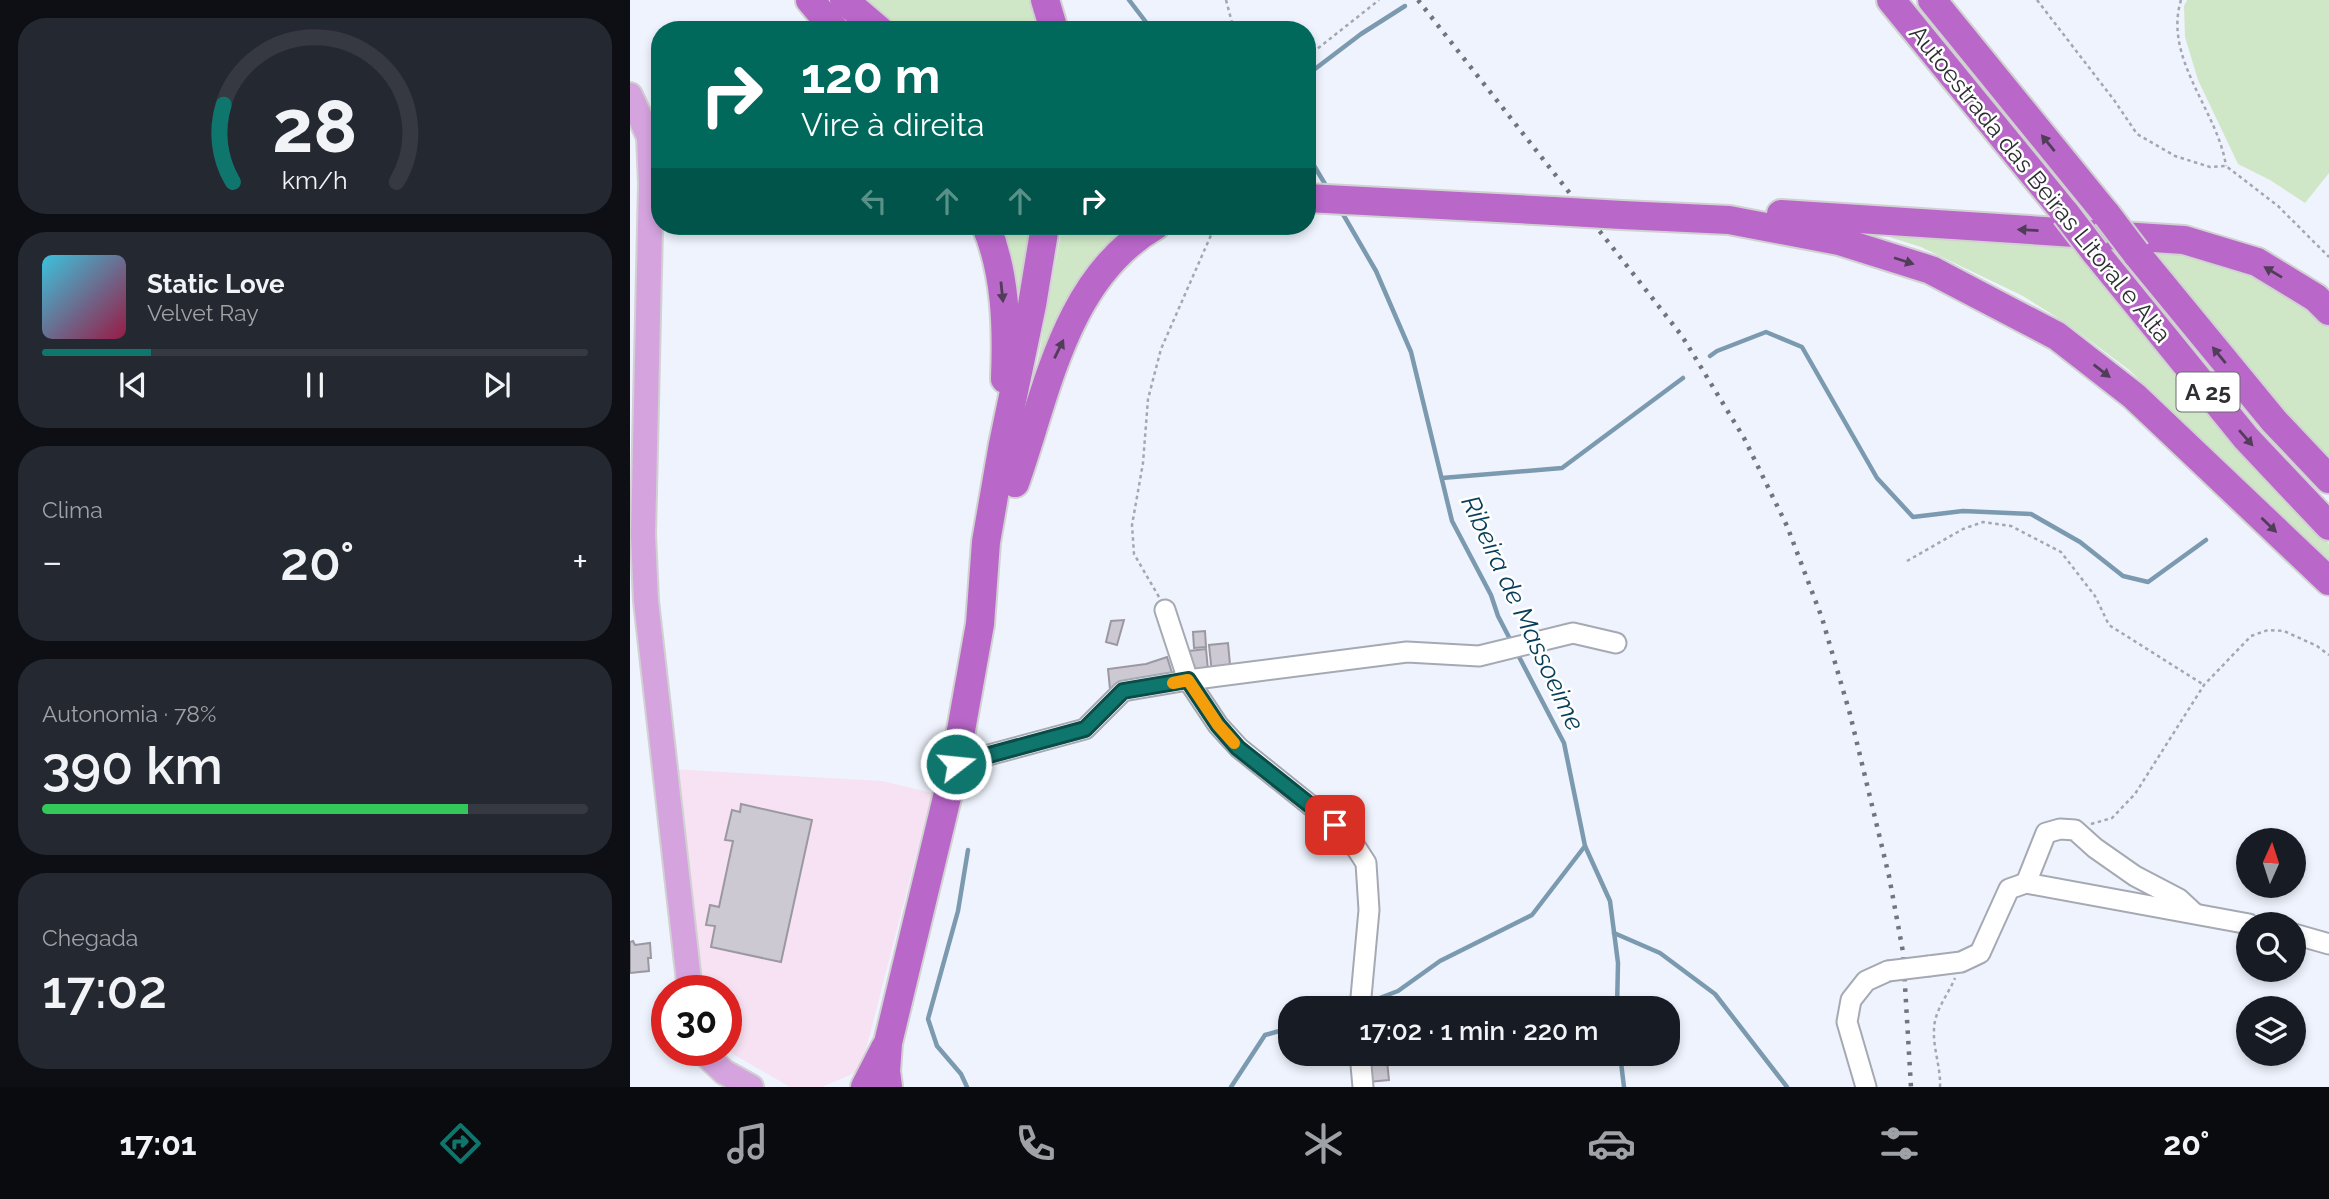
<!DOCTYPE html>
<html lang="pt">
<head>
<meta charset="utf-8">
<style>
	:root { --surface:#171b24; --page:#242831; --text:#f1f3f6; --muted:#9ea1a6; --line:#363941; --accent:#0f766e }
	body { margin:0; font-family:Raleway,sans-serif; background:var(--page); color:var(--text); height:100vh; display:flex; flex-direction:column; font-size:26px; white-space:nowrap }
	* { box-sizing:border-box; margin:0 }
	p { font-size:23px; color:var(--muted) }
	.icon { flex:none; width:38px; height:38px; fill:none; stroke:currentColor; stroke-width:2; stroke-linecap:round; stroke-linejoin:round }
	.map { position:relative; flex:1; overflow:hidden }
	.details { display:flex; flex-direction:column; gap:18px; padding:18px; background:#0d0f14; width:630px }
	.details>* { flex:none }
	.hud { position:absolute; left:21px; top:21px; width:665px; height:214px; border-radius:28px; box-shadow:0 4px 10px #0003; background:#00695c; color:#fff; overflow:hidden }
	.needle { width:46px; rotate:3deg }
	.buttons { position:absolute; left:1606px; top:828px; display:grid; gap:14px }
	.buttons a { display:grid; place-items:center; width:70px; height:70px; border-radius:50%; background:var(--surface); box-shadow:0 4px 10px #0003; font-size:35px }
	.speed { position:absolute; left:21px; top:975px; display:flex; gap:14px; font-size:35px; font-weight:700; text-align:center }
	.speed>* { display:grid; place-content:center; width:91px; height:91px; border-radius:50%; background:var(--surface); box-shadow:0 4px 10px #0003; line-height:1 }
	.speed .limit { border:10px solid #d22; background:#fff; color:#111 }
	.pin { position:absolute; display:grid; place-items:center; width:60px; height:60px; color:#fff; margin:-30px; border-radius:14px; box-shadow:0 4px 10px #0006 }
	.me { position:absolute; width:77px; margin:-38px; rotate:74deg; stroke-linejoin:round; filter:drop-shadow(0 0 5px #0008) }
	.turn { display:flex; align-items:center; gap:24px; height:147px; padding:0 35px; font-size:32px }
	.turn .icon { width:91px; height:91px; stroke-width:2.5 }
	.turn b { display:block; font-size:49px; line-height:60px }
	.lanes { display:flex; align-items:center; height:66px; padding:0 35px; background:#0003; justify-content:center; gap:35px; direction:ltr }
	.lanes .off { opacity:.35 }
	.big { font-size:52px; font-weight:600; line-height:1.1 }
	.details .tile { flex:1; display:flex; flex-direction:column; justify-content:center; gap:10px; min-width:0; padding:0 24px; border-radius:28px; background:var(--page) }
	.details .dial { align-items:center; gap:0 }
	.dial svg { height:182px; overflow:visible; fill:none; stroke:var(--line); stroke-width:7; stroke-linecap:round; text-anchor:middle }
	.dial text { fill:var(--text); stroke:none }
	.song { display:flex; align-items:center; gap:21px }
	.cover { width:84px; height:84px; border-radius:10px; background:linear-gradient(135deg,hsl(190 70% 55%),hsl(340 70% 35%)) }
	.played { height:7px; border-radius:4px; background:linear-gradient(90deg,var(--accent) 20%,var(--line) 20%) }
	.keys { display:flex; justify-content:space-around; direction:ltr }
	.heat { display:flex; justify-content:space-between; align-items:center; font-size:38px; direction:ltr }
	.charge { height:10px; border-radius:5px; background:linear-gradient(90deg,#34c759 78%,var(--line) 0) }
	.trip { position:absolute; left:648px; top:996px; width:402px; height:70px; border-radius:28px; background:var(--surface); box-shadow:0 4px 10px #0003; font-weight:600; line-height:70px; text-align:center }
	.dock { display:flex; height:112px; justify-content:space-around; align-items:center; background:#090b0e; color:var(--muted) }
	.dock .icon { width:49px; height:49px }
	.dock .selected { color:var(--accent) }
	.dock b { font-size:32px; color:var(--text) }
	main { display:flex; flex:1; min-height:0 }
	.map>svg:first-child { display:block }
	.commercial { fill:#f6e2f2 }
	.green { fill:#cfe7c7 }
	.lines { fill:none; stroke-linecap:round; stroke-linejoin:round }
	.stream { stroke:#7b9aaf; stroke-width:4.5 }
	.building { fill:#ccc9d3; stroke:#9b98a2; stroke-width:2 }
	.minor-casing { stroke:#a5a9b3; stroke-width:23 }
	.major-casing { stroke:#d1d1d2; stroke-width:28 }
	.highway-casing { stroke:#d1d1d2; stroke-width:32 }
	.path { stroke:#a3a7af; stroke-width:2.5; stroke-dasharray:3.5 3.5; stroke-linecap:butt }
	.minor { stroke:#fff; stroke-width:19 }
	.major { stroke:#d5a4df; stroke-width:24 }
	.highway { stroke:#b967c9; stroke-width:28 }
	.rail { stroke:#71747b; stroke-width:4.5; stroke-dasharray:3.5 7; stroke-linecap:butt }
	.minor-bridge-casing { stroke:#a5a9b3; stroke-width:23; stroke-linecap:butt }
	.highway-bridge-casing { stroke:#d1d1d2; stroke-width:32; stroke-linecap:butt }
	.minor-bridge { stroke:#fff; stroke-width:19 }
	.highway-bridge { stroke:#b967c9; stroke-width:28 }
	.oneway { fill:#503d58 }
	.route-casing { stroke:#0a4d48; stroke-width:18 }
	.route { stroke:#0f766e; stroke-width:12 }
	.slow { stroke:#f59e0b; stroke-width:12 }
	.labels { text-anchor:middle; stroke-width:5; stroke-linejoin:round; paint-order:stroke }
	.shield { fill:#fff; stroke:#6c6d70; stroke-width:2 }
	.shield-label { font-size:23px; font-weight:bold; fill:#2d2f33 }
	.street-label { font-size:24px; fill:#2d2f33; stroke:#fff }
	.water-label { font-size:26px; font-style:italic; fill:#063e5a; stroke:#fff }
</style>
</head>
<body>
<main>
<section class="details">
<div class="tile dial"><svg viewBox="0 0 100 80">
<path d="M14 69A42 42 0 1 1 86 69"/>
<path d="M14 69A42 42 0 0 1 10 35" stroke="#0f766e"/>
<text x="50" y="56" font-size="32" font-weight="700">28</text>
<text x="50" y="72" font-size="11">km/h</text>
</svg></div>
<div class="tile">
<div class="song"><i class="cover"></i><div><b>Static Love</b><p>Velvet Ray</p></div></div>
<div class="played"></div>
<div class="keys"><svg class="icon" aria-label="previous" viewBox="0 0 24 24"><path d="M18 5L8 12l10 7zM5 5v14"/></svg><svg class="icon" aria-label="pause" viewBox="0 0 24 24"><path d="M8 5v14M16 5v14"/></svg><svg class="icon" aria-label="next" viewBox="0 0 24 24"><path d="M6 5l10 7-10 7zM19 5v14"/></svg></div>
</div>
<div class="tile"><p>Clima</p>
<div class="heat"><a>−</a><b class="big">20°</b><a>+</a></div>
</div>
<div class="tile"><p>Autonomia · 78%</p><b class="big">390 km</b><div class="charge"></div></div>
<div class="tile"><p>Chegada</p><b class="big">17:02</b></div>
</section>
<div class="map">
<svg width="1699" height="1087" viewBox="0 0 1699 1087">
	<rect width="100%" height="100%" fill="#eef3fd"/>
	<path class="commercial" d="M41,769L252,781L302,793L232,1065L222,1074L192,1087H160L103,1054L96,1046V990H68Z"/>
	<g class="green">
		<path d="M224,0H404L413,30H260Z"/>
		<path d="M1557,0H1699V173L1675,203L1640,180L1608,164L1568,80L1555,37L1554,6Z"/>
		<path d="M362,226H404L381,359Z"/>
		<path d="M432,226H503L488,235L462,263L401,398Z"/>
		<path d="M1224,226L1432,245L1446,251L1566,399L1699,544V563L1498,369L1436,323L1393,296L1291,247Z"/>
		<path d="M1525,251L1569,257L1646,280L1699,317V460L1648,406L1521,254Z"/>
	</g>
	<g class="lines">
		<g class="stream">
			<path d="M499,0L522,30"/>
			<path d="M677,75L731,34L775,6"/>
			<path d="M677,154L698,189"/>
			<path d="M710,209L746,271L781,352L822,521L861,595L868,616L882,643"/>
			<path d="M1080,356L1087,351L1136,332L1172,347L1247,478L1283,517L1333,511L1401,514L1450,542L1493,576L1518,582L1576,540"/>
			<path d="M812,478L932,468L1053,378"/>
			<path d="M955,846L980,901L988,963L987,1008"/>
			<path d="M984,933L1030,953L1085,994L1157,1087"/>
			<path d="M742,1001L768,991L810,961L902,915L955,846L934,743L886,651"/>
			<path d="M990,1054L994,1087"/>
			<path d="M337,1087L331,1074L307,1046L298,1019L328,911L338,850"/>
			<path d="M601,1087L635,1035L660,1028"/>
		</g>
	</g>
	<g class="building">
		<path d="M494,620L487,645L476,642L481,621Z"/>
		<path d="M575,631L576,647L564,648L563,632Z"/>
		<path d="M598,643L600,665L582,674L579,645Z"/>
		<path d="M576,649L578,670L561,671L559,651Z"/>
		<path d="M537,657L542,673L480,689L478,669L516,664Z"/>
		<path d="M111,804L182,820L151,962L81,947L85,926L76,925L80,905L89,907L103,841L95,840L102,810L110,812Z"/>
		<path d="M3,941L5,945L20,943L21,958H18L19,971L0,973V942Z"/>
		<path d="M757,1061L759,1080L738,1082L736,1063Z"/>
	</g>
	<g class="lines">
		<defs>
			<g id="minor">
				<path d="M535,610L558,680L588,725L609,748L705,825L725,846L736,863L739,910L730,1008"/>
				<path d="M325,764L455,729L493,691L558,680L777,652L849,656L943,633L986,643"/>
				<path d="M1396,883L1416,833L1430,829L1445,830L1465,848L1505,876L1549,899L1564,913"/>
				<path d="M1664,934L1699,944"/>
				<path d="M1299,966L1331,962L1350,953L1379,889L1396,883L1619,924"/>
				<path d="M730,1054L733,1087"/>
				<path d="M1236,1087L1217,1022L1221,1000L1236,981L1258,971"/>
			</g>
			<g id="major">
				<path d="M0,95L19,137L21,184L13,535L16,601L60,990"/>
				<path d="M71,1050L94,1072L121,1087"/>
			</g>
			<g id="highway">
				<path d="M180,0L205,30"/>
				<path d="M214,0L249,30"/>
				<path d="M415,0L424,30"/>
				<path d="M1261,0L1436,214"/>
				<path d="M1302,0L1477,215"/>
				<path d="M677,198L923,211"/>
				<path d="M1151,214L1554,240L1627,262L1686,298L1699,311"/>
				<path d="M992,215L1099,220L1209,241L1301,270L1427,336L1504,396L1699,581"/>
				<path d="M356,226C376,274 377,328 375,379"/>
				<path d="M1465,252L1616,438L1699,526"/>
				<path d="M1506,253L1644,421L1699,479"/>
				<path d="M385,483C417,393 435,278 525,226"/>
				<path d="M235,1087L255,1048"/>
				<path d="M258,1087L256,1071L258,1043L325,764L350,624L356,542L373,444L402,305L415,226"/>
			</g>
		</defs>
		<use href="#minor" class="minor-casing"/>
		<use href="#major" class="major-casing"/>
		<use href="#highway" class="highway-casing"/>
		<g class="path">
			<path d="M596,0L604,30"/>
			<path d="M1407,0L1484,100L1507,134L1545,156L1580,167L1596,166L1648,206L1699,257"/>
			<path d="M1551,0C1533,59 1588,111 1596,166"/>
			<path d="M677,57L749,0"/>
			<path d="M1277,561L1333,529L1353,522L1381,526L1431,552L1465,596L1479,625L1574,685"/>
			<path d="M529,597L504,554L502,525L513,463L518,399L531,349L585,226"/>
			<path d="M1461,824L1482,818L1505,794L1574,685L1621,636L1638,630L1654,631L1687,646L1699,655"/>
			<path d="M1310,1087C1311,1068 1303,1049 1304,1030C1304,1011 1318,995 1325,978"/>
		</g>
		<use href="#minor" class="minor"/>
		<use href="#major" class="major"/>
		<use href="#highway" class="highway"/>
		<path class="rail" d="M788,0L1052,336L1114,438L1157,526L1192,618L1220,714L1259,876L1273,952L1281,1087"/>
		<defs>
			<path id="minor-bridge" d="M1258,971L1299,966"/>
			<g id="highway-bridge">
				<path d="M923,211L992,215"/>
				<path d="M1436,214L1465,252"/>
				<path d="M1477,215L1506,253"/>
			</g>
		</defs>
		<use href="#minor-bridge" class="minor-bridge-casing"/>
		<use href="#highway-bridge" class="highway-bridge-casing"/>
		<use href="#minor-bridge" class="minor-bridge"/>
		<use href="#highway-bridge" class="highway-bridge"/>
	</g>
	<defs><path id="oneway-solid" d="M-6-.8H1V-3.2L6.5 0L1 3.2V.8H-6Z" transform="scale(1.75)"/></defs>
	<g class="oneway">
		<use href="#oneway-solid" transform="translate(1418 143) rotate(-129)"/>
		<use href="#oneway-solid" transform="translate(1398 230) rotate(-177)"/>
		<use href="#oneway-solid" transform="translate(1274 261) rotate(18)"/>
		<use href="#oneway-solid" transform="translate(1643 272) rotate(-149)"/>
		<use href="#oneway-solid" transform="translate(372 292) rotate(84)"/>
		<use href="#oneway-solid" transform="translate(429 349) rotate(-64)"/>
		<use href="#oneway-solid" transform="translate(1589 355) rotate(-129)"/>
		<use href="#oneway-solid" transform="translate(1472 371) rotate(38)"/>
		<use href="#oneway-solid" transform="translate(1616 438) rotate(49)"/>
		<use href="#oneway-solid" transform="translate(1639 525) rotate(44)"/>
	</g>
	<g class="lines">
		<defs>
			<path id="route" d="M326,764L455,729L493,691L558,680L588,725L608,748L705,825"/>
		</defs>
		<use href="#route" class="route-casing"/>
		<use href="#route" class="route"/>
		<path class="slow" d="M543,683L558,680L588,725L604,743"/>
	</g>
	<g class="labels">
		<rect class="shield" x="1546.5" y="372.5" width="63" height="39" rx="5"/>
		<g class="shield-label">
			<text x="1578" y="400">A 25</text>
		</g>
		<g class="street-label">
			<text transform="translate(1410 184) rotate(51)" y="8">Autoestrada das Beiras Litoral e Alta</text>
		</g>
		<g class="water-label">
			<text transform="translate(893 613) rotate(65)" y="9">Ribeira de Massoeime</text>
		</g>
	</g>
</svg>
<div class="buttons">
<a><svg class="needle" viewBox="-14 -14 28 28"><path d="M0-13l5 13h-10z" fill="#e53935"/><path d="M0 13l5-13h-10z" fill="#9ea1a6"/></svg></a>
<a><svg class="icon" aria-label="search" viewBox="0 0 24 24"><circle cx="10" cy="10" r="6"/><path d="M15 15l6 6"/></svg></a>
<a><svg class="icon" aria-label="layers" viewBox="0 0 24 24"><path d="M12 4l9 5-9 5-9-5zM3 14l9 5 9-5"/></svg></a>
</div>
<div class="speed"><div class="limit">30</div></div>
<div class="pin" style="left:705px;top:825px;background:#d93025"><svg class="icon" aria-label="arrive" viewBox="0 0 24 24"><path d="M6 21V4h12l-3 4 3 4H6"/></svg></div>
<svg class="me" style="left:326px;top:764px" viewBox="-20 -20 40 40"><circle r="17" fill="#0f766e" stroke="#fff" stroke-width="3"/><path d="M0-11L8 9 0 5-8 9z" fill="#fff"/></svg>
<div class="trip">17:02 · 1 min · 220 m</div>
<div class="hud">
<div class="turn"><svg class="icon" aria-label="right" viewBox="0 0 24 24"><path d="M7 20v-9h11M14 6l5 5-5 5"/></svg><div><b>120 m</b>Vire à direita</div></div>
<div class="lanes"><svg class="icon off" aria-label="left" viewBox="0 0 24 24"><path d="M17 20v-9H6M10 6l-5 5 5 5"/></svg><svg class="icon off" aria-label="ahead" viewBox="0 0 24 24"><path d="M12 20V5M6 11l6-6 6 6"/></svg><svg class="icon off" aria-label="ahead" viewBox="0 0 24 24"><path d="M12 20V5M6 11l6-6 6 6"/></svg><svg class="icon" aria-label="right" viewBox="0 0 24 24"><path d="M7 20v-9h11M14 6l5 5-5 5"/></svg></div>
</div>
</div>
</main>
<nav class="dock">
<b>17:01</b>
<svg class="icon selected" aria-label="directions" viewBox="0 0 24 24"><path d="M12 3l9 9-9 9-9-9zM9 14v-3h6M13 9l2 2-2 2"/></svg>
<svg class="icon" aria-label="music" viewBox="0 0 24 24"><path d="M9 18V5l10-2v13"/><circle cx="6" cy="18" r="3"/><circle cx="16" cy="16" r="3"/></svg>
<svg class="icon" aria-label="phone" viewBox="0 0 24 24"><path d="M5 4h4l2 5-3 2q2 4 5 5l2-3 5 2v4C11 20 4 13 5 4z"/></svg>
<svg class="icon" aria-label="climate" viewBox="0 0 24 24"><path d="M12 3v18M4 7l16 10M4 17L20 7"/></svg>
<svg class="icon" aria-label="car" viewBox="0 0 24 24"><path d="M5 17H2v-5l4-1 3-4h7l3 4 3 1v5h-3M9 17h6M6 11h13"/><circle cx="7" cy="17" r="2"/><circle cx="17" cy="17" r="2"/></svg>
<svg class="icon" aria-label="filters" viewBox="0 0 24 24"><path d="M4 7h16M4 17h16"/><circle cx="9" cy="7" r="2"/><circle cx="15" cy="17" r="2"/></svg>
<b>20°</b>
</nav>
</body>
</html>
